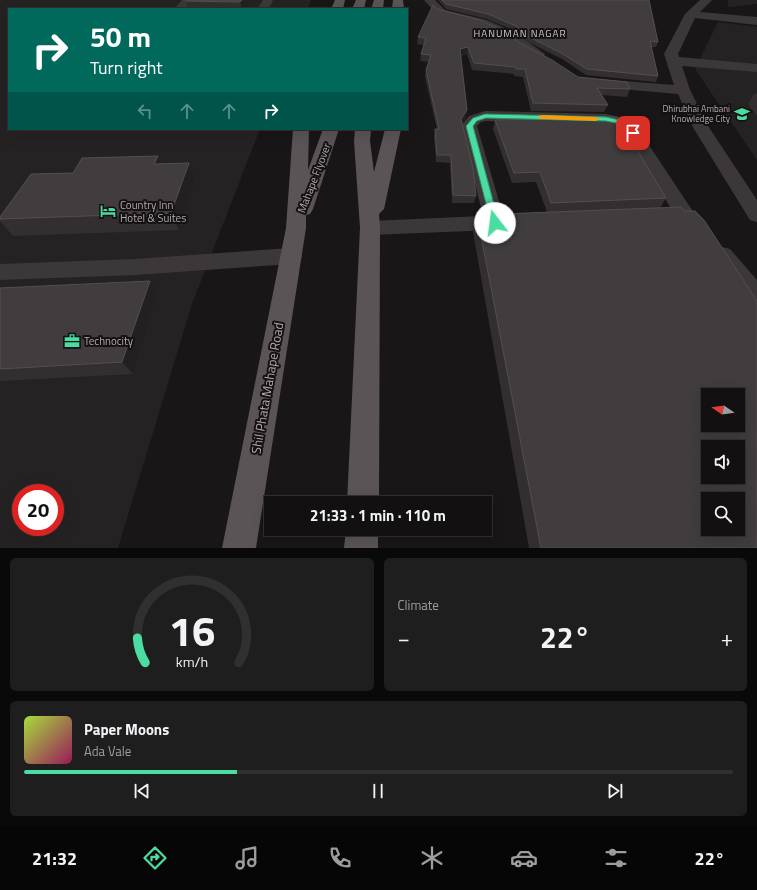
<!DOCTYPE html>
<html lang="en">
<head>
<meta charset="utf-8">
<style>
	:root { --surface:#121010; --page:#1f1e1e; --text:#f1f3f6; --muted:#9c9d9f; --line:#313030; --accent:#4adca0 }
	body { margin:0; font-family:"Titillium Web",sans-serif; background:var(--page); color:var(--text); height:100vh; display:flex; flex-direction:column; font-size:15px; white-space:nowrap }
	* { box-sizing:border-box; margin:0 }
	p { font-size:13px; color:var(--muted) }
	.icon { flex:none; width:22px; height:22px; fill:none; stroke:currentColor; stroke-width:2; stroke-linecap:round; stroke-linejoin:round }
	.map { position:relative; height:548px; overflow:hidden }
	.panel { display:flex; flex-direction:column; gap:10px; padding:10px; background:#0a0909; flex:1 }
	.panel>* { flex:none }
	.banner { position:absolute; left:8px; top:8px; width:400px; height:122px; border-radius:0px; box-shadow:0 4px 16px #0002,0 0 0 1px var(--line); background:#00695c; color:#fff; overflow:hidden }
	.needle { width:26px; rotate:283deg }
	.buttons { position:absolute; left:701px; top:388px; display:grid; gap:8px }
	.buttons a { display:grid; place-items:center; width:44px; height:44px; border-radius:0px; background:var(--surface); box-shadow:0 4px 16px #0002,0 0 0 1px var(--line); font-size:20px }
	.speed { position:absolute; left:12px; top:484px; display:flex; gap:8px; font-size:20px; font-weight:700; text-align:center }
	.speed>* { display:grid; place-content:center; width:52px; height:52px; border-radius:50%; background:var(--surface); box-shadow:0 4px 16px #0002,0 0 0 1px var(--line); line-height:1 }
	.speed .limit { border:6px solid #d22; background:#fff; color:#111 }
	.pin { position:absolute; display:grid; place-items:center; width:34px; height:34px; color:#fff; margin:-17px; border-radius:8px; box-shadow:0 2px 6px #0006 }
	.me { position:absolute; width:44px; margin:-22px; rotate:345deg; stroke-linejoin:round; filter:drop-shadow(0 0 3px #0008) }
	.turn { display:flex; align-items:center; gap:14px; height:84px; padding:0 16px; font-size:18px }
	.turn .icon { width:52px; height:52px; stroke-width:2.5 }
	.turn b { display:block; font-size:28px; line-height:34px }
	.lanes { display:flex; align-items:center; height:38px; padding:0 16px; background:#0003; justify-content:center; gap:20px; direction:ltr }
	.lanes .off { opacity:.35 }
	.big { font-size:30px; font-weight:700; line-height:1.1 }
	.panel .widget { flex:1; display:flex; flex-direction:column; justify-content:center; gap:6px; min-width:0; padding:0 14px; border-radius:6px; background:var(--page) }
	.panel .dial { align-items:center; gap:0 }
	.dial svg { height:104px; overflow:visible; fill:none; stroke:var(--line); stroke-width:7; stroke-linecap:round; text-anchor:middle }
	.dial text { fill:var(--text); stroke:none }
	.song { display:flex; align-items:center; gap:12px }
	.cover { width:48px; height:48px; border-radius:6px; background:linear-gradient(135deg,hsl(80 70% 55%),hsl(330 70% 35%)) }
	.played { height:4px; border-radius:2px; background:linear-gradient(90deg,var(--accent) 30%,var(--line) 30%) }
	.keys { display:flex; justify-content:space-around; direction:ltr }
	.heat { display:flex; justify-content:space-between; align-items:center; font-size:22px; direction:ltr }
	.panel .tiles { flex:1; display:grid; gap:10px; grid-template-columns:1fr 1fr }
	.widget:last-child { grid-column:span 2 }
	.trip { position:absolute; left:264px; top:496px; width:228px; height:40px; border-radius:0px; background:var(--surface); box-shadow:0 4px 16px #0002,0 0 0 1px var(--line); font-weight:700; line-height:40px; text-align:center }
	.tabs { display:flex; height:64px; justify-content:space-around; align-items:center; background:#070606; color:var(--muted) }
	.tabs .icon { width:28px; height:28px }
	.tabs .current { color:var(--accent) }
	.tabs b { font-size:18px; color:var(--text) }
	.map>svg:first-child { display:block }
	.built { fill:#252223; fill-rule:evenodd }
	.lines { fill:none; stroke-linecap:round; stroke-linejoin:round }
	.minor { fill:#3c3839; fill-rule:evenodd }
	.major { fill:#5b5456; fill-rule:evenodd }
	.wall { fill:#332f31 }
	.shaded-wall { fill:#222020 }
	.building { fill:#413c3e; stroke:#534e50; fill-rule:evenodd }
	.route { fill:#4adca0; stroke:#308f68 }
	.slow { fill:#f59e0b }
	.labels { text-anchor:middle; stroke-width:4; stroke-linejoin:round; paint-order:stroke }
	.far-poi-label { font-size:9px; fill:#b6aaaf; stroke:#131111; text-anchor:end }
	.far-neighbourhood-label { font-size:10px; letter-spacing:1px; fill:#d3cacd; stroke:#131111 }
	.street-label { font-size:11px; fill:#b6aaaf; stroke:#131111 }
	.poi-label { font-size:11px; fill:#b6aaaf; stroke:#131111; text-anchor:start }
	.near-street-label { font-size:13px; fill:#b6aaaf; stroke:#131111 }
</style>
</head>
<body>
<div class="map">
<svg width="757" height="548" viewBox="0 0 757 548">
	<rect width="100%" height="100%" fill="#181616"/>
	<g class="built">
		<path d="M0,0H311L308,9H9V129H260L192,304L118,548H0ZM21,493H55V527H21Z"/>
		<path d="M728,0H757V4L728,7Z"/>
		<path d="M718,22L757,27V160L695,69Z"/>
	</g>
	<g class="lines">
		<g class="minor">
			<path d="M182,0H193L186,9H174Z"/>
			<path d="M263,0H273L269,9H257Z"/>
			<path d="M424,0H435L445,10L487,20L514,32L545,54L543,57H533L519,49L506,38L479,25L437,14Z"/>
			<path d="M700,0H712L700,12L757,17V25L695,18L678,54L679,57L757,64V72L682,66L690,90L710,129L757,200V222L750,220L694,129L678,94L598,87L593,86L591,83L593,80L598,79L674,85L664,54L685,14Z"/>
			<path d="M485,111L606,114L624,118L639,130L692,210L709,230L706,235L699,237L692,235L678,220L627,136L613,125L486,121L481,122L477,126L503,215L511,217L514,222L511,227L495,230L370,235L363,233L360,228L363,223L370,221L483,216L461,126L469,116Z"/>
			<path d="M722,247L730,249L757,280V304L749,301L714,261L711,255L714,249Z"/>
			<path d="M291,248L299,250L302,256L299,262L291,264L135,275L0,280V264L135,259Z"/>
		</g>
		<g class="major">
			<path d="M335,0H345L343,9H331Z"/>
			<path d="M356,0H366L364,9H352Z"/>
			<path d="M374,0H384L383,9H371Z"/>
			<path d="M393,0H403L404,9H392Z"/>
			<path d="M293,129H309L308,170L323,129H339L313,209L310,214L306,215V228L256,548H222L286,228Z"/>
			<path d="M355,129H371L370,141L374,172L385,129H401L384,209L379,214L380,228L379,503H347L360,228L354,141Z"/>
			<path d="M346,529H378V548H344Z"/>
		</g>
	</g>
	<g class="wall">
		<path d="M186,0H252L246,9H188L185,1Z"/>
		<path d="M438,0H649L658,42L656,47H651L658,76L656,82L586,75L562,59L528,42L515,31L487,19L446,9Z"/>
		<path d="M437,9L520,43L578,77L630,89L627,97L602,95L608,105L604,112L531,111L523,77L514,76V74L472,70L467,54L461,56L466,118L462,123L476,196L474,203H452L450,163L436,162L434,137L435,129H437L425,77L426,70L429,62L420,61L421,54L424,45L417,44L418,37Z"/>
		<path d="M754,94H757V116L748,104Z"/>
		<path d="M537,115L666,198L660,208L757,548H529L473,232L477,215L547,212L536,182L512,183L493,129L495,120L536,119Z"/>
		<path d="M158,156L162,164L189,163L195,180L179,230L13,236L0,221V219L73,173Z"/>
		<path d="M150,281L158,294L133,374L0,381V288Z"/>
	</g>
	<g class="shaded-wall">
		<path d="M242,0H252L246,9H242L240,2Z"/>
		<path d="M468,47L467,54L459,56L460,49Z"/>
		<path d="M467,110L466,118L460,126L461,119Z"/>
		<path d="M158,156L166,173L154,164Z"/>
		<path d="M189,163L195,180L179,230L171,213Z"/>
		<path d="M150,281L158,294L133,374L122,362Z"/>
	</g>
	<g class="building">
		<path d="M186,0H242L240,2L185,1Z"/>
		<path d="M442,0H649L658,42L650,41L658,76L587,69L563,54L529,37L516,26L488,14L446,4Z"/>
		<path d="M433,5L437,9L480,20L507,33L520,43L552,60L578,77L627,82L630,89L597,88L608,105L533,103L525,69H516L515,67L474,63L468,47L460,49L467,110L461,119L473,168L476,196L453,195L451,155H437L435,129H439L426,70L431,55L421,54L426,38L418,37Z"/>
		<path d="M537,115L617,117L666,198L551,203L540,172L514,173L495,120L539,119Z"/>
		<path d="M158,156L154,164L189,163L171,213L0,219V217L31,174L73,173L82,158Z"/>
		<path d="M681,207L684,211H695L704,220L757,301V548H541L477,215ZM708,395H738V425H708ZM708,447H738V477H708ZM708,499H738V529H708Z"/>
		<path d="M150,281L122,362L0,369V288Z"/>
	</g>
	<path class="route" d="M485,114L606,117L620,120L636,133L630,134L616,123L606,121L486,118L477,121L473,126L499,223L495,226L491,223L466,126L473,118Z"/>
	<path class="slow" d="M542,115L596,117L599,119L596,121L539,119V116Z"/>
	<defs>
		<symbol id="university-bare" viewBox="-9 -9 18 18"><path d="M0-5L7-2L0 1L-7-2ZM-4 1L0 2.5L4 1V4Q0 6-4 4Z" fill="#4adca0" stroke="#131111" stroke-width="2.5" paint-order="stroke"/></symbol>
		<symbol id="hotel-bare" viewBox="-9 -9 18 18"><path d="M-6-4.5h1.5V1H6V5H4.5V3h-9V5H-6ZM-4 0a1.8 1.8 0 1 1 3.6 0ZM.5 0V-2.5h3Q6-2.5 6 0Z" fill="#4adca0" stroke="#131111" stroke-width="2.5" paint-order="stroke"/></symbol>
		<symbol id="office-bare" viewBox="-9 -9 18 18"><path d="M-6-3h4V-5.5h4V-3h4V5H-6ZM-1-4.5V-3h2v-1.5ZM-6 0V1H6V0Z" fill="#4adca0" stroke="#131111" stroke-width="2.5" paint-order="stroke"/></symbol>
	</defs>
	<g fill-rule="evenodd">
		<use href="#university-bare" x="731" y="103" width="22" height="22"/>
		<use href="#hotel-bare" x="97" y="200" width="22" height="22"/>
		<use href="#office-bare" x="61" y="330" width="22" height="22"/>
	</g>
	<g class="labels">
		<g class="far-poi-label">
			<text x="730" y="112">Dhirubhai Ambani<tspan x="730" dy="10">Knowledge City</tspan></text>
		</g>
		<g class="far-neighbourhood-label">
			<text x="520" y="37">HANUMAN NAGAR</text>
		</g>
		<g class="street-label">
			<text transform="translate(314 178) rotate(-69)" y="4">Mahape Flyover</text>
		</g>
		<g class="poi-label">
			<text x="120" y="209">Country Inn<tspan x="120" dy="13">Hotel &amp; Suites</tspan></text>
			<text x="84" y="345">Technocity</text>
		</g>
		<g class="near-street-label">
			<text transform="translate(267 388) rotate(-80)" y="5">Shil Phata Mahape Road</text>
		</g>
	</g>
</svg>
<div class="buttons">
<a><svg class="needle" viewBox="-14 -14 28 28"><path d="M0-13l5 13h-10z" fill="#e53935"/><path d="M0 13l5-13h-10z" fill="#9c9d9f"/></svg></a>
<a><svg class="icon" aria-label="sound" viewBox="0 0 24 24"><path d="M4 9h4l5-4v14l-5-4H4zM17 9q2 3 0 6"/></svg></a>
<a><svg class="icon" aria-label="search" viewBox="0 0 24 24"><circle cx="10" cy="10" r="6"/><path d="M15 15l6 6"/></svg></a>
</div>
<div class="speed"><div class="limit">20</div></div>
<div class="pin" style="left:633px;top:133px;background:#d93025"><svg class="icon" aria-label="arrive" viewBox="0 0 24 24"><path d="M6 21V4h12l-3 4 3 4H6"/></svg></div>
<svg class="me" style="left:495px;top:223px" viewBox="-20 -20 40 40"><circle r="19" fill="#fff"/><path d="M0-13L10 11 0 6-10 11z" fill="#4adca0"/></svg>
<div class="trip">21:33 · 1 min · 110 m</div>
<div class="banner">
<div class="turn"><svg class="icon" aria-label="right" viewBox="0 0 24 24"><path d="M7 20v-9h11M14 6l5 5-5 5"/></svg><div><b>50 m</b>Turn right</div></div>
<div class="lanes"><svg class="icon off" aria-label="left" viewBox="0 0 24 24"><path d="M17 20v-9H6M10 6l-5 5 5 5"/></svg><svg class="icon off" aria-label="ahead" viewBox="0 0 24 24"><path d="M12 20V5M6 11l6-6 6 6"/></svg><svg class="icon off" aria-label="ahead" viewBox="0 0 24 24"><path d="M12 20V5M6 11l6-6 6 6"/></svg><svg class="icon" aria-label="right" viewBox="0 0 24 24"><path d="M7 20v-9h11M14 6l5 5-5 5"/></svg></div>
</div>
</div>
<section class="panel">
<div class="tiles">
<div class="widget dial"><svg viewBox="0 0 100 80">
<path d="M14 69A42 42 0 1 1 86 69"/>
<path d="M14 69A42 42 0 0 1 8 50" stroke="#4adca0"/>
<text x="50" y="56" font-size="32" font-weight="700">16</text>
<text x="50" y="72" font-size="11">km/h</text>
</svg></div>
<div class="widget"><p>Climate</p>
<div class="heat"><a>−</a><b class="big">22°</b><a>+</a></div>
</div>
<div class="widget">
<div class="song"><i class="cover"></i><div><b>Paper Moons</b><p>Ada Vale</p></div></div>
<div class="played"></div>
<div class="keys"><svg class="icon" aria-label="previous" viewBox="0 0 24 24"><path d="M18 5L8 12l10 7zM5 5v14"/></svg><svg class="icon" aria-label="pause" viewBox="0 0 24 24"><path d="M8 5v14M16 5v14"/></svg><svg class="icon" aria-label="next" viewBox="0 0 24 24"><path d="M6 5l10 7-10 7zM19 5v14"/></svg></div>
</div>
</div>
</section>
<nav class="tabs">
<b>21:32</b>
<svg class="icon current" aria-label="directions" viewBox="0 0 24 24"><path d="M12 3l9 9-9 9-9-9zM9 14v-3h6M13 9l2 2-2 2"/></svg>
<svg class="icon" aria-label="music" viewBox="0 0 24 24"><path d="M9 18V5l10-2v13"/><circle cx="6" cy="18" r="3"/><circle cx="16" cy="16" r="3"/></svg>
<svg class="icon" aria-label="phone" viewBox="0 0 24 24"><path d="M5 4h4l2 5-3 2q2 4 5 5l2-3 5 2v4C11 20 4 13 5 4z"/></svg>
<svg class="icon" aria-label="climate" viewBox="0 0 24 24"><path d="M12 3v18M4 7l16 10M4 17L20 7"/></svg>
<svg class="icon" aria-label="car" viewBox="0 0 24 24"><path d="M5 17H2v-5l4-1 3-4h7l3 4 3 1v5h-3M9 17h6M6 11h13"/><circle cx="7" cy="17" r="2"/><circle cx="17" cy="17" r="2"/></svg>
<svg class="icon" aria-label="filters" viewBox="0 0 24 24"><path d="M4 7h16M4 17h16"/><circle cx="9" cy="7" r="2"/><circle cx="15" cy="17" r="2"/></svg>
<b>22°</b>
</nav>
</body>
</html>
